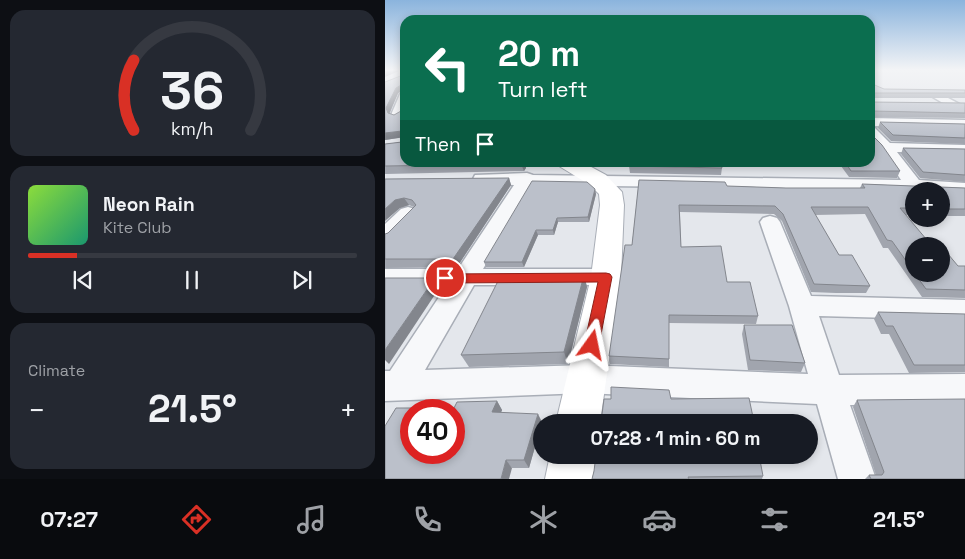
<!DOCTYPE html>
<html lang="en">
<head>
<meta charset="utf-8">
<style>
	:root { --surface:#171b24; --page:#242831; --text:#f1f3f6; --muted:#9ea1a6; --line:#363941; --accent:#d93025 }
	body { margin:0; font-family:"Space Grotesk",sans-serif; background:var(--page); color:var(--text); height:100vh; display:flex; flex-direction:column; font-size:19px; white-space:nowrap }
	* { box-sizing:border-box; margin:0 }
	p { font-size:16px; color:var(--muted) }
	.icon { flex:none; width:28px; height:28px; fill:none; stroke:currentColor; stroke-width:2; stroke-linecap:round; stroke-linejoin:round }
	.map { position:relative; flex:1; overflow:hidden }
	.details { display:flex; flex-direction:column; gap:10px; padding:10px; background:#0d0f14; width:385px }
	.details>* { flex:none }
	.guide { position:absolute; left:15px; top:15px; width:475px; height:152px; border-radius:15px; box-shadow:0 2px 8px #0003; background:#0b6e4f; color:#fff; overflow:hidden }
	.tools { position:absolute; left:520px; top:182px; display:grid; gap:10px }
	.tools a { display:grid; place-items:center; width:45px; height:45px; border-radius:50%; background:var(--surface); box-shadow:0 2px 8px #0003; font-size:25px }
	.speed { position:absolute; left:15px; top:399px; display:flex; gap:10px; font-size:25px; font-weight:700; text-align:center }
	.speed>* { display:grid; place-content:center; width:65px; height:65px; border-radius:50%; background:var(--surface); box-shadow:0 2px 8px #0003; line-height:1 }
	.speed .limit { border:8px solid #d22; background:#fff; color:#111 }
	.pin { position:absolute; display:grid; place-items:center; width:42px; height:42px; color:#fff; margin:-21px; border:2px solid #fff; border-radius:50%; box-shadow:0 1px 5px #0007 }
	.me { position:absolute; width:55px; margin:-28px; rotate:12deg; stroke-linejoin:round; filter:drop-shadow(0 0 4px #0008) }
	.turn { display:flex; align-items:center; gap:18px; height:105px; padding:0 15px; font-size:22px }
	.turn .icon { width:65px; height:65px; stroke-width:2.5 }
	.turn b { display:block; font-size:35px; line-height:42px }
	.then { display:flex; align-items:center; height:48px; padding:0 15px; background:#0003; gap:10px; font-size:19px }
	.big { font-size:38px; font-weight:800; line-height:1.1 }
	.details .tile { flex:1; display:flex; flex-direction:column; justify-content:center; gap:8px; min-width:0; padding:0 18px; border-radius:15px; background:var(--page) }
	.details .dial { align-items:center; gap:0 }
	.dial svg { height:130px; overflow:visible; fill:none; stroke:var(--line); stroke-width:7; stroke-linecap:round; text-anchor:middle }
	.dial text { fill:var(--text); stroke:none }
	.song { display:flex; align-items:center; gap:15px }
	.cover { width:60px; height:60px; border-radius:8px; background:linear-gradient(135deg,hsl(90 70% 55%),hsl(160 70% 35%)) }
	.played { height:5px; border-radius:2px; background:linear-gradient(90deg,var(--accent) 15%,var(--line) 15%) }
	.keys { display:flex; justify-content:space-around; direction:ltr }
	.heat { display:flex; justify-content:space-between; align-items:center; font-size:28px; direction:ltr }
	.trip { position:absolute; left:148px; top:414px; width:285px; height:50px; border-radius:25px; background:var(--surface); box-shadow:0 2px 8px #0003; font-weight:800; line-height:50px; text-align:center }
	.menu { display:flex; height:80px; justify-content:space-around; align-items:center; background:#090b0e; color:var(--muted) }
	.menu .icon { width:35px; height:35px }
	.menu .on { color:var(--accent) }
	.menu b { font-size:22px; color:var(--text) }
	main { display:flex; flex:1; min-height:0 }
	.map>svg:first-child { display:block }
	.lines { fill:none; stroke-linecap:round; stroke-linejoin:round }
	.street-casing { stroke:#a9aeb7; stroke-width:3 }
	.secondary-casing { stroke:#a9aeb7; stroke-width:2 }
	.street { fill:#f7f8fa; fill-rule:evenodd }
	.secondary { fill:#fff; fill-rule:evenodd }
	.wall { fill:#a1a5ae; fill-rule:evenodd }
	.shaded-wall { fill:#83868d }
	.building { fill:#bbc0ca; stroke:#83868d; fill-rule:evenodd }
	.route { fill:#d93025; stroke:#8d1f18 }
</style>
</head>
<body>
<main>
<section class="details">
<div class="tile dial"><svg viewBox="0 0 100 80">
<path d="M14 69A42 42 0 1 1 86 69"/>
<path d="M14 69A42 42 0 0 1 14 26" stroke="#d93025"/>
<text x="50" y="56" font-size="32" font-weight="700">36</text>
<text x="50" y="72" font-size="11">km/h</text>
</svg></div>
<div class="tile">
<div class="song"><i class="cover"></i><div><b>Neon Rain</b><p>Kite Club</p></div></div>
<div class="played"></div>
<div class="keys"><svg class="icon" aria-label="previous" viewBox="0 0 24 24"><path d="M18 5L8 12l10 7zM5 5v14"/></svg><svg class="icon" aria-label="pause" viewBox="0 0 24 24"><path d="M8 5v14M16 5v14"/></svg><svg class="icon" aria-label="next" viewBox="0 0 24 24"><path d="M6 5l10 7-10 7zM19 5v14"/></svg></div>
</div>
<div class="tile"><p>Climate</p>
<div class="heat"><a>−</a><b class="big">21.5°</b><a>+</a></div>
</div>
</section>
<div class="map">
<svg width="580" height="479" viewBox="0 0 580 479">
	<rect width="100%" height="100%" fill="#e4e7ec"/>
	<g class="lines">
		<defs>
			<g id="street">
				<path d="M20,91L18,115L12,119L8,118L6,115L15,94Z"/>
				<path d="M550,91L580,107V116L546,96L545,94Z"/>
				<path d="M485,118L580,120V128L485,126Z"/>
				<path d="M485,127L490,128L505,143L580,145V153L512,152L534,180L580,183V193L529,190L147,185L98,269H221L229,271L233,277L229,283L221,285H89L40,370L200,365L423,374L404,306L375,222L378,218L385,216L392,218L395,222L426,296L580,300V320L434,316L454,375L580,374V404L465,405L491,479H453L432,404L200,393L0,401V371H5L62,285H0V269H73L129,185L90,183L88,179L90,175L142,173L148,175L516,180L496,150L485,139Z"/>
				<path d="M23,207L30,209L33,213L7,240L0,241V224L16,209Z"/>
			</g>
			<g id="secondary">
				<path d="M171,162H197L221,175L237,192L239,205L236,277L215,422H171L206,277L215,205L214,194L205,185L174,166Z"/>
				<path d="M165,455H213L210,479H160Z"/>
			</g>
		</defs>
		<use href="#street" class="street-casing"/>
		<use href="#secondary" class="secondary-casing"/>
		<use href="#street" class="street"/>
		<use href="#secondary" class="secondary"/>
	</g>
	<g class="wall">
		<path d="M19,70L20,162H141V168L139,171L0,174V144L17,142L19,140V137L0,140V82L18,75ZM19,90L16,111L9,115L5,113L13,93Z"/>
		<path d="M485,83L499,89L580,90V98H485V102L580,103V118L486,117V134L515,171L512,178L464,177L453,162H485Z"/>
		<path d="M495,122L580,124V144L506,141L493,128Z"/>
		<path d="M518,148L580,149V182L535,178L516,154Z"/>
		<path d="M244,166L337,168L336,175L245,173Z"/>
		<path d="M124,178L126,185L72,267L0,268V234L3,233L29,207L24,205L15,208L0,179Z"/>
		<path d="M254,180L342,186L401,188H475L477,184L580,188V216H556V191H529V216L521,215L529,246V274H556L573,266H580V298L537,297L503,248H498L480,214L430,215L454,255L485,286L481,293H451L426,292L397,221L389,214L295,212L296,247L342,282L373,316L371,324L284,323V367L225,364L224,356L247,245Z"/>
		<path d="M211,194L204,222H173L169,235H153L139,267H101L99,262Z"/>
		<path d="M199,275L202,287L183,364L84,367L76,355Z"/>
		<path d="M493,312L580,314V372L524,373L504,334H496L489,319Z"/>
		<path d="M359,325L420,363L416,372L363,370L357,334Z"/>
		<path d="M472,400L580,479H480L484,475H491L468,407Z"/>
		<path d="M112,401L117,410L116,412L157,422L144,468H127L69,408Z"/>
		<path d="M209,471L378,476L377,479H207Z"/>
	</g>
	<g class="shaded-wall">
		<path d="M2,70H13L14,71L0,77V71Z"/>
		<path d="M18,84L20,89L13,93L4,114L1,108L11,88Z"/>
		<path d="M17,131L20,137L0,140V133Z"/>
		<path d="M137,162H141V168L139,171L136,164Z"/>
		<path d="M124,178L126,185L72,267L68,259Z"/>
		<path d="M210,189L211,194L204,222L203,217Z"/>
		<path d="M19,198L24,205L15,208L0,221V209L10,200Z"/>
		<path d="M172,218L173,222L169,235L168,230Z"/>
		<path d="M151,230L153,235L139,267L137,262Z"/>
		<path d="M199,275L202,287L183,364L179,352Z"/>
		<path d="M50,278L55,287L4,364L0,360V350Z"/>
		<path d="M112,401L117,410L113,421L107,412Z"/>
		<path d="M153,414L157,422H156V426L144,468L139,460Z"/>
		<path d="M121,460L127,468L124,479H116Z"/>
	</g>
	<g class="building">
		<path d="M19,70H20V162H137L136,164L0,166V144L17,142L19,140V132L17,131L0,133V82L18,75ZM18,84L19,86L16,111L9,115L3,113L1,108L11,88Z"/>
		<path d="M485,83L499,89L580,90V93H487L485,95Z"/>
		<path d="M485,97V102L580,103V113L486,111V134L497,145L515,171H466L460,162H485Z"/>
		<path d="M495,122L580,124V138L508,135Z"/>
		<path d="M518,148L580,149V175L538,172Z"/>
		<path d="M245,162H335L337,168L244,166Z"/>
		<path d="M124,178L68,259H0V234L3,233L31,205L27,200L19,198L10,200L0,209V179Z"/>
		<path d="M254,180L340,182L342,186L401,188H480L477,184L580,188V209H556V191H529V208H515L547,246H529V272L507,241L502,240L483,207H426L454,255H467L485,286L454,285L429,284L398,214L390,206L294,205L296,247L336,246L342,282H365L373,316L284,315V359L224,356L240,245H247Z"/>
		<path d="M147,181L202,182L210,189L203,217L172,218L168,230H151L137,262H99Z"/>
		<path d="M556,254H563L573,266H580V290L541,289L530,274H556Z"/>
		<path d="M116,275H199L179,352L76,355Z"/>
		<path d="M0,278H50L0,350Z"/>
		<path d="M493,312L580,314V365H529L508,326H501Z"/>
		<path d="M359,325H407L420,363L365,360Z"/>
		<path d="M226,387L284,390L286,399L364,398L369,422H216L219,399H226Z"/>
		<path d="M580,399V479H486L484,475H497L499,472L472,400Z"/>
		<path d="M112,401L107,412L153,414L139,460H121L116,479H0V426L11,408H69L72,402ZM26,410H69V452H26Z"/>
		<path d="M211,455H374L378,476L303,477L304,479H207L209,471Z"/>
	</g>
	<linearGradient id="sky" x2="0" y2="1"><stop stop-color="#8bb4dd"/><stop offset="0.51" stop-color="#f3f4f6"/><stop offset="1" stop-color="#f3f4f6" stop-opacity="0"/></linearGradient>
	<rect width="580" height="137" fill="url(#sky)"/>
	<path class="route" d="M221,273L225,274L227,277L214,345L212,350L207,352L201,350L199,345L213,282L60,283L55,281L54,278L55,275L60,274Z"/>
</svg>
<div class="tools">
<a>+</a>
<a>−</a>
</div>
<div class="speed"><div class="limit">40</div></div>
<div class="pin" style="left:60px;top:278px;background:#d93025"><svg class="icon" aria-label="arrive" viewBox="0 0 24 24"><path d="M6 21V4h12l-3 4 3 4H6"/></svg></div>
<svg class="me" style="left:207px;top:345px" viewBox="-20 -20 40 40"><path d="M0-17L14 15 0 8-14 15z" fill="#d93025" stroke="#fff" stroke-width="4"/></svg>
<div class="trip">07:28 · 1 min · 60 m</div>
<div class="guide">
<div class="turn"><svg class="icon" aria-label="left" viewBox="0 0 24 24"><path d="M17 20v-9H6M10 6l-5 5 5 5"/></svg><div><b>20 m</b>Turn left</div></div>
<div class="then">Then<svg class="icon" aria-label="arrive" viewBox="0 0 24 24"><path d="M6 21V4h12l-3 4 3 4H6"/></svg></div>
</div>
</div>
</main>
<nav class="menu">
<b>07:27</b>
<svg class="icon on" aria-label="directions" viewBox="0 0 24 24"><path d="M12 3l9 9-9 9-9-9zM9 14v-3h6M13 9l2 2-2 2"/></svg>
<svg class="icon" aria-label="music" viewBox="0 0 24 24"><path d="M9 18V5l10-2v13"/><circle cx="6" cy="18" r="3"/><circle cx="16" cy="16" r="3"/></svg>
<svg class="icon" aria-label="phone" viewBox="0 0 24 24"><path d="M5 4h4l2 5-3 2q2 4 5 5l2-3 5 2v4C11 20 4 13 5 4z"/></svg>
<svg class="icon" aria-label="climate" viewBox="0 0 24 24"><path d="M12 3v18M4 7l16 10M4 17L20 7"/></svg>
<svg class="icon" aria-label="car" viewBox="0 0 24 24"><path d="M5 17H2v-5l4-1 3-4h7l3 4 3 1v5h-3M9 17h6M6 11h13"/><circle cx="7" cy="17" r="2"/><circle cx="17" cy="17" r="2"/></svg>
<svg class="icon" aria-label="filters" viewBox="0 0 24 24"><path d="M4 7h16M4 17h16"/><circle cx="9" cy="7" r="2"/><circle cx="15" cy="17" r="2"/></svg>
<b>21.5°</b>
</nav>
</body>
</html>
